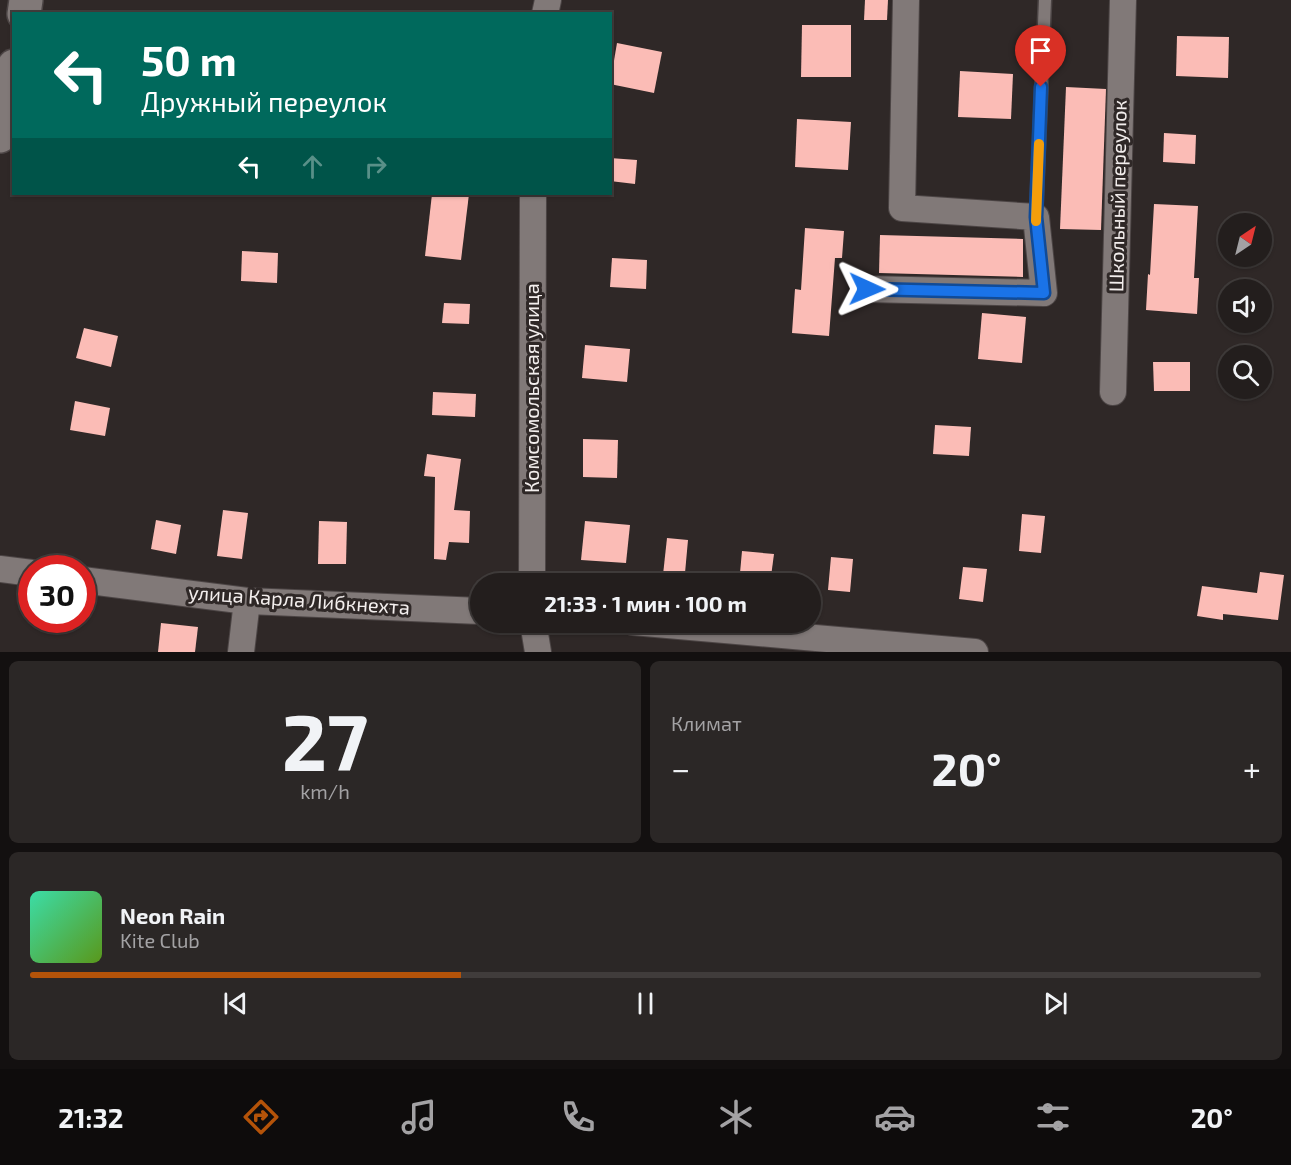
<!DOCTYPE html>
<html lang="ru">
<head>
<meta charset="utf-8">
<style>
	:root { --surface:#231e1d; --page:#2b2726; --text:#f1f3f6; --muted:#a3a2a4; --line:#403c3b; --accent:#b45309 }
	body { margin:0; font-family:"Exo 2",sans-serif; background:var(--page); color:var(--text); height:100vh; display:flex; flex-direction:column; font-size:22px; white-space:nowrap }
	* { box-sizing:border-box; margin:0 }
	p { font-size:20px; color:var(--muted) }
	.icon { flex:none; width:33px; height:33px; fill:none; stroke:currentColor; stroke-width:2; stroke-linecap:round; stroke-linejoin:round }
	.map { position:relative; height:652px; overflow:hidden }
	.panel { display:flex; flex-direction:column; gap:9px; padding:9px; background:#131010; flex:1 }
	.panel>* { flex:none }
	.banner { position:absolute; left:12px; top:12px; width:600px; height:183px; border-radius:0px; box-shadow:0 2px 4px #0004,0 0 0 2px var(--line); background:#00695c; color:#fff; overflow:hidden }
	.needle { width:39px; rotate:35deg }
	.buttons { position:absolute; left:1218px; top:213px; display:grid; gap:12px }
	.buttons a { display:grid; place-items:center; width:54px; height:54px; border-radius:50%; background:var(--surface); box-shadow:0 2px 4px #0004,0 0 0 2px var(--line); font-size:30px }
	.speed { position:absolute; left:18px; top:555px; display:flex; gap:12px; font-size:30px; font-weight:700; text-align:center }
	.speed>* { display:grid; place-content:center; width:78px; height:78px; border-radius:50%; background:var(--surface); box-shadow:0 2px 4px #0004,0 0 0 2px var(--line); line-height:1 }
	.speed .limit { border:9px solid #d22; background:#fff; color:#111 }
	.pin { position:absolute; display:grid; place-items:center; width:51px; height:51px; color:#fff; margin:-62px -26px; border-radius:50% 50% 50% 0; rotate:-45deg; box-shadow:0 0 6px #0007 }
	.pin .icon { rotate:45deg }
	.me { position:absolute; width:66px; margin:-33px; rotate:91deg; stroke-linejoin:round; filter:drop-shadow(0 0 4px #0008) }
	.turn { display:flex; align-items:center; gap:21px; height:126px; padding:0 30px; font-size:27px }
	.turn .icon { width:78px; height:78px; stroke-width:2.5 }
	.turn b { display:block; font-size:42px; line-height:51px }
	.lanes { display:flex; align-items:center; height:57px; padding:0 30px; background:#0003; justify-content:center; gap:30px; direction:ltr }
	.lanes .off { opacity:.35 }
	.big { font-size:45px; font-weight:700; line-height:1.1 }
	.panel .tile { flex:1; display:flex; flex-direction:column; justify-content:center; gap:9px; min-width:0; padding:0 21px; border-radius:9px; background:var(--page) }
	.panel .dial { align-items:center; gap:0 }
	.dial b { font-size:78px; line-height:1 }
	.song { display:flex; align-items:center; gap:18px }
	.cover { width:72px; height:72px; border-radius:9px; background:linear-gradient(135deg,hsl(160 70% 55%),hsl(90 70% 35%)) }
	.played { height:6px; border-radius:3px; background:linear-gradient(90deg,var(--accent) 35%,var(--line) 35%) }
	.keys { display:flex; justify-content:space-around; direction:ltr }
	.heat { display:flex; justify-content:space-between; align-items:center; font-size:33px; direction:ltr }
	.panel .tiles { flex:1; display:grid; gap:9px; grid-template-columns:1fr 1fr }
	.tile:last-child { grid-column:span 2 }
	.trip { position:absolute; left:470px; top:573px; width:351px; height:60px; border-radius:30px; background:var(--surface); box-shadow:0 2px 4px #0004,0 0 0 2px var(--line); font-weight:700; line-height:60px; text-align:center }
	.dock { display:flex; height:96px; justify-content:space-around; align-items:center; background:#0e0c0c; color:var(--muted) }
	.dock .icon { width:42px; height:42px }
	.dock .on { color:var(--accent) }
	.dock b { font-size:27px; color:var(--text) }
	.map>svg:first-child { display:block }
	.building { fill:#fbbcb6 }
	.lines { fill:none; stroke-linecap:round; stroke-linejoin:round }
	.lane-casing { stroke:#4c4545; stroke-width:15 }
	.street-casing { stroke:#4c4545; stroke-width:28 }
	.secondary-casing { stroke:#4c4545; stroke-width:36 }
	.lane { stroke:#817978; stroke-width:12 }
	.street { stroke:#817978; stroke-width:26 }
	.secondary { stroke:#817978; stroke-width:33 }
	.route-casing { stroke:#114b97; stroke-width:15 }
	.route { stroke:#1a73e8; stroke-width:10 }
	.slow { stroke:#f59e0b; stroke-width:10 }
	.labels { text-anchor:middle; stroke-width:6; stroke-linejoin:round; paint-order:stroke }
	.street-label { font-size:20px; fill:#f3eeed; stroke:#2f2827 }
</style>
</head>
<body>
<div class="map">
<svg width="1291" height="652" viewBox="0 0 1291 652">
	<rect width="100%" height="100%" fill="#2f2827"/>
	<g class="building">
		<path d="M865,0H888L887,20H864Z"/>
		<path d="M802,25H851V77H801Z"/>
		<path d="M1177,36L1229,37L1228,78L1176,76Z"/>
		<path d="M617,43L662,52L654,93L610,84Z"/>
		<path d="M960,71L1013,74L1011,119L958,117Z"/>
		<path d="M1066,87L1106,89L1101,230L1060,229Z"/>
		<path d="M797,119L851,122L848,170L795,167Z"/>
		<path d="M1164,133L1196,135L1195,164L1163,162Z"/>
		<path d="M610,158L637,160L635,184L610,181Z"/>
		<path d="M432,194H469L461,260L425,256Z"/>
		<path d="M1154,204L1198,206L1194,278H1199L1197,314L1146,310L1148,274L1150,275Z"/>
		<path d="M805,228L844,231L842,258H835L829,336L792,333L795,289L801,290Z"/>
		<path d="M880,235L1023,239V277L879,273Z"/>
		<path d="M242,251L278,253L277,283L241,281Z"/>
		<path d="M612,258L647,260L646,289L610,287Z"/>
		<path d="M444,303L470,304L469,324L442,323Z"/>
		<path d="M982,313L1026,317L1022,363L978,359Z"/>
		<path d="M84,328L118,336L111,367L76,358Z"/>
		<path d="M585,345L630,349L627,382L582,378Z"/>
		<path d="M1153,362H1190V391H1154Z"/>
		<path d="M433,392L476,394L475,417L432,415Z"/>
		<path d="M75,401L110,408L105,436L70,430Z"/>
		<path d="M935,425L971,427L969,456L933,454Z"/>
		<path d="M583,439L618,440L617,478L583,477Z"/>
		<path d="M427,454L461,459L454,510L470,511L469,543L449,542L446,560L434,559L435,477L424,476Z"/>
		<path d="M223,510L248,513L242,559L217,556Z"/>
		<path d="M1022,514L1045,516L1041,553L1019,551Z"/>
		<path d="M156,520L181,525L176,554L151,549Z"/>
		<path d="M319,521L347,522L346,564H318Z"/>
		<path d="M585,521L630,525L626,563L581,560Z"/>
		<path d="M667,538L688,540L684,584H662Z"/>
		<path d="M742,551L774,554L770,584H739Z"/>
		<path d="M831,557L853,559L850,592L828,590Z"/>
		<path d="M963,567L987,569L983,602L959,599Z"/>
		<path d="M1260,572L1284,575L1278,620L1223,614V620L1197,616L1202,586L1257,593Z"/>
		<path d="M161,623L198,627L195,652H158Z"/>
	</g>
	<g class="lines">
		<defs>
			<path id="lane" d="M1036,217L1045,0"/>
			<g id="street">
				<path d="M545,14L548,0"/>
				<path d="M867,289L1044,293L1036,217L902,208L906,0"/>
				<path d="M1113,392L1123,0"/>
				<path d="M0,569L32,573"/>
				<path d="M82,580L247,601L480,611"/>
				<path d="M532,584L533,194"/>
				<path d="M533,622L538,652"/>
				<path d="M633,622L975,652"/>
				<path d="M241,652L247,601"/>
			</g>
			<g id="secondary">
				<path d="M24,14L26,0"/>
				<path d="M0,136L14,66"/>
			</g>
		</defs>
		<use href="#lane" class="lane-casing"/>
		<use href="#street" class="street-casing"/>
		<use href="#secondary" class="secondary-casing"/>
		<use href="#lane" class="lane"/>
		<use href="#street" class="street"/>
		<use href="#secondary" class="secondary"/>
	</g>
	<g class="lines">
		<defs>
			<path id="route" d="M867,289L1044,293L1036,217L1041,87"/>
		</defs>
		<use href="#route" class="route-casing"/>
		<use href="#route" class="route"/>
		<path class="slow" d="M1036,221L1039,144"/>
	</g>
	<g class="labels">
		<g class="street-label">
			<text transform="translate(1118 196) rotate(-89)" y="7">Школьный переулок</text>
			<text transform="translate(532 388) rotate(-90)" y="7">Комсомольская улица</text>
			<text transform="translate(299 600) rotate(4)" y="7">улица Карла Либкнехта</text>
		</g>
	</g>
</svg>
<div class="buttons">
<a><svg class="needle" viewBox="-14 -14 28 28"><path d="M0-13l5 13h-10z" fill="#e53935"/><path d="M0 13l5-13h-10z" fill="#a3a2a4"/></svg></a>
<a><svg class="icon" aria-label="sound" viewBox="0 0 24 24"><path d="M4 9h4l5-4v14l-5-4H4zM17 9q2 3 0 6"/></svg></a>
<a><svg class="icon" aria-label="search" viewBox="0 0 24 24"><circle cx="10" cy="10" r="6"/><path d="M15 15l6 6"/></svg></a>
</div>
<div class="speed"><div class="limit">30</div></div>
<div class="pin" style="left:1041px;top:87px;background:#d93025"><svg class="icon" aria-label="arrive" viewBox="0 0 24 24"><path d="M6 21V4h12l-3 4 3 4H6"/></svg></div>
<svg class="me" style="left:867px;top:289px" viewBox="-20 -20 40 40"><path d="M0-17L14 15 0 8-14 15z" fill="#1a73e8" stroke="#fff" stroke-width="4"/></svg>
<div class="trip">21:33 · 1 мин · 100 m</div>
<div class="banner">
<div class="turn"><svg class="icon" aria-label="left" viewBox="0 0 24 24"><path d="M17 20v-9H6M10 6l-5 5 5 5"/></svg><div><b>50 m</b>Дружный переулок</div></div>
<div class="lanes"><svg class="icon" aria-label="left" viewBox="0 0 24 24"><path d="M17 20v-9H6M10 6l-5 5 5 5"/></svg><svg class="icon off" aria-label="ahead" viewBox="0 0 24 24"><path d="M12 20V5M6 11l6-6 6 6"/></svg><svg class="icon off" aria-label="right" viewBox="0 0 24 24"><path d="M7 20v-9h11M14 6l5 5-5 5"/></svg></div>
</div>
</div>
<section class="panel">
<div class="tiles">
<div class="tile dial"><b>27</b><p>km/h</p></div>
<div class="tile"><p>Климат</p>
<div class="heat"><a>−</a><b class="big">20°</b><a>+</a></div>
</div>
<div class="tile">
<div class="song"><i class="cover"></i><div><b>Neon Rain</b><p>Kite Club</p></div></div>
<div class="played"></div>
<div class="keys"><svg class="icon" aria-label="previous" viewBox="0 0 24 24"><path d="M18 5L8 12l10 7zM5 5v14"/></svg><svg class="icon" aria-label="pause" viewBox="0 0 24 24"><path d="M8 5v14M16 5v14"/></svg><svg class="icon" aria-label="next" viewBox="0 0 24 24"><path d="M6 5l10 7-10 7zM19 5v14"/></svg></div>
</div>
</div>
</section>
<nav class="dock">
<b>21:32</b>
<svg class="icon on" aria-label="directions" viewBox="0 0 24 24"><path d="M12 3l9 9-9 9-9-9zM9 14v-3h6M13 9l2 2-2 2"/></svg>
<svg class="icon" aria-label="music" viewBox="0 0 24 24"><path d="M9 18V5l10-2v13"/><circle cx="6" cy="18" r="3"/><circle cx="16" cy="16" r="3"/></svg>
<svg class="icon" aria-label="phone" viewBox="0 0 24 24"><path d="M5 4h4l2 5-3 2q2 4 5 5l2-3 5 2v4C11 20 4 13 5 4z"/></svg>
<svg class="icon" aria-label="climate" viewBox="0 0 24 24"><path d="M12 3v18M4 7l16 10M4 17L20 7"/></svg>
<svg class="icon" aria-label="car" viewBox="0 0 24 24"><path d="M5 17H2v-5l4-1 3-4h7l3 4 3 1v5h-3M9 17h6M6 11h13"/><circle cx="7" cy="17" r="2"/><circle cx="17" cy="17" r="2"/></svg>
<svg class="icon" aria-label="filters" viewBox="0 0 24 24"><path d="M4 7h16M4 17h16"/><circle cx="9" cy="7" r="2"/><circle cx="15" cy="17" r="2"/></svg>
<b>20°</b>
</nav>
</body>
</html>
